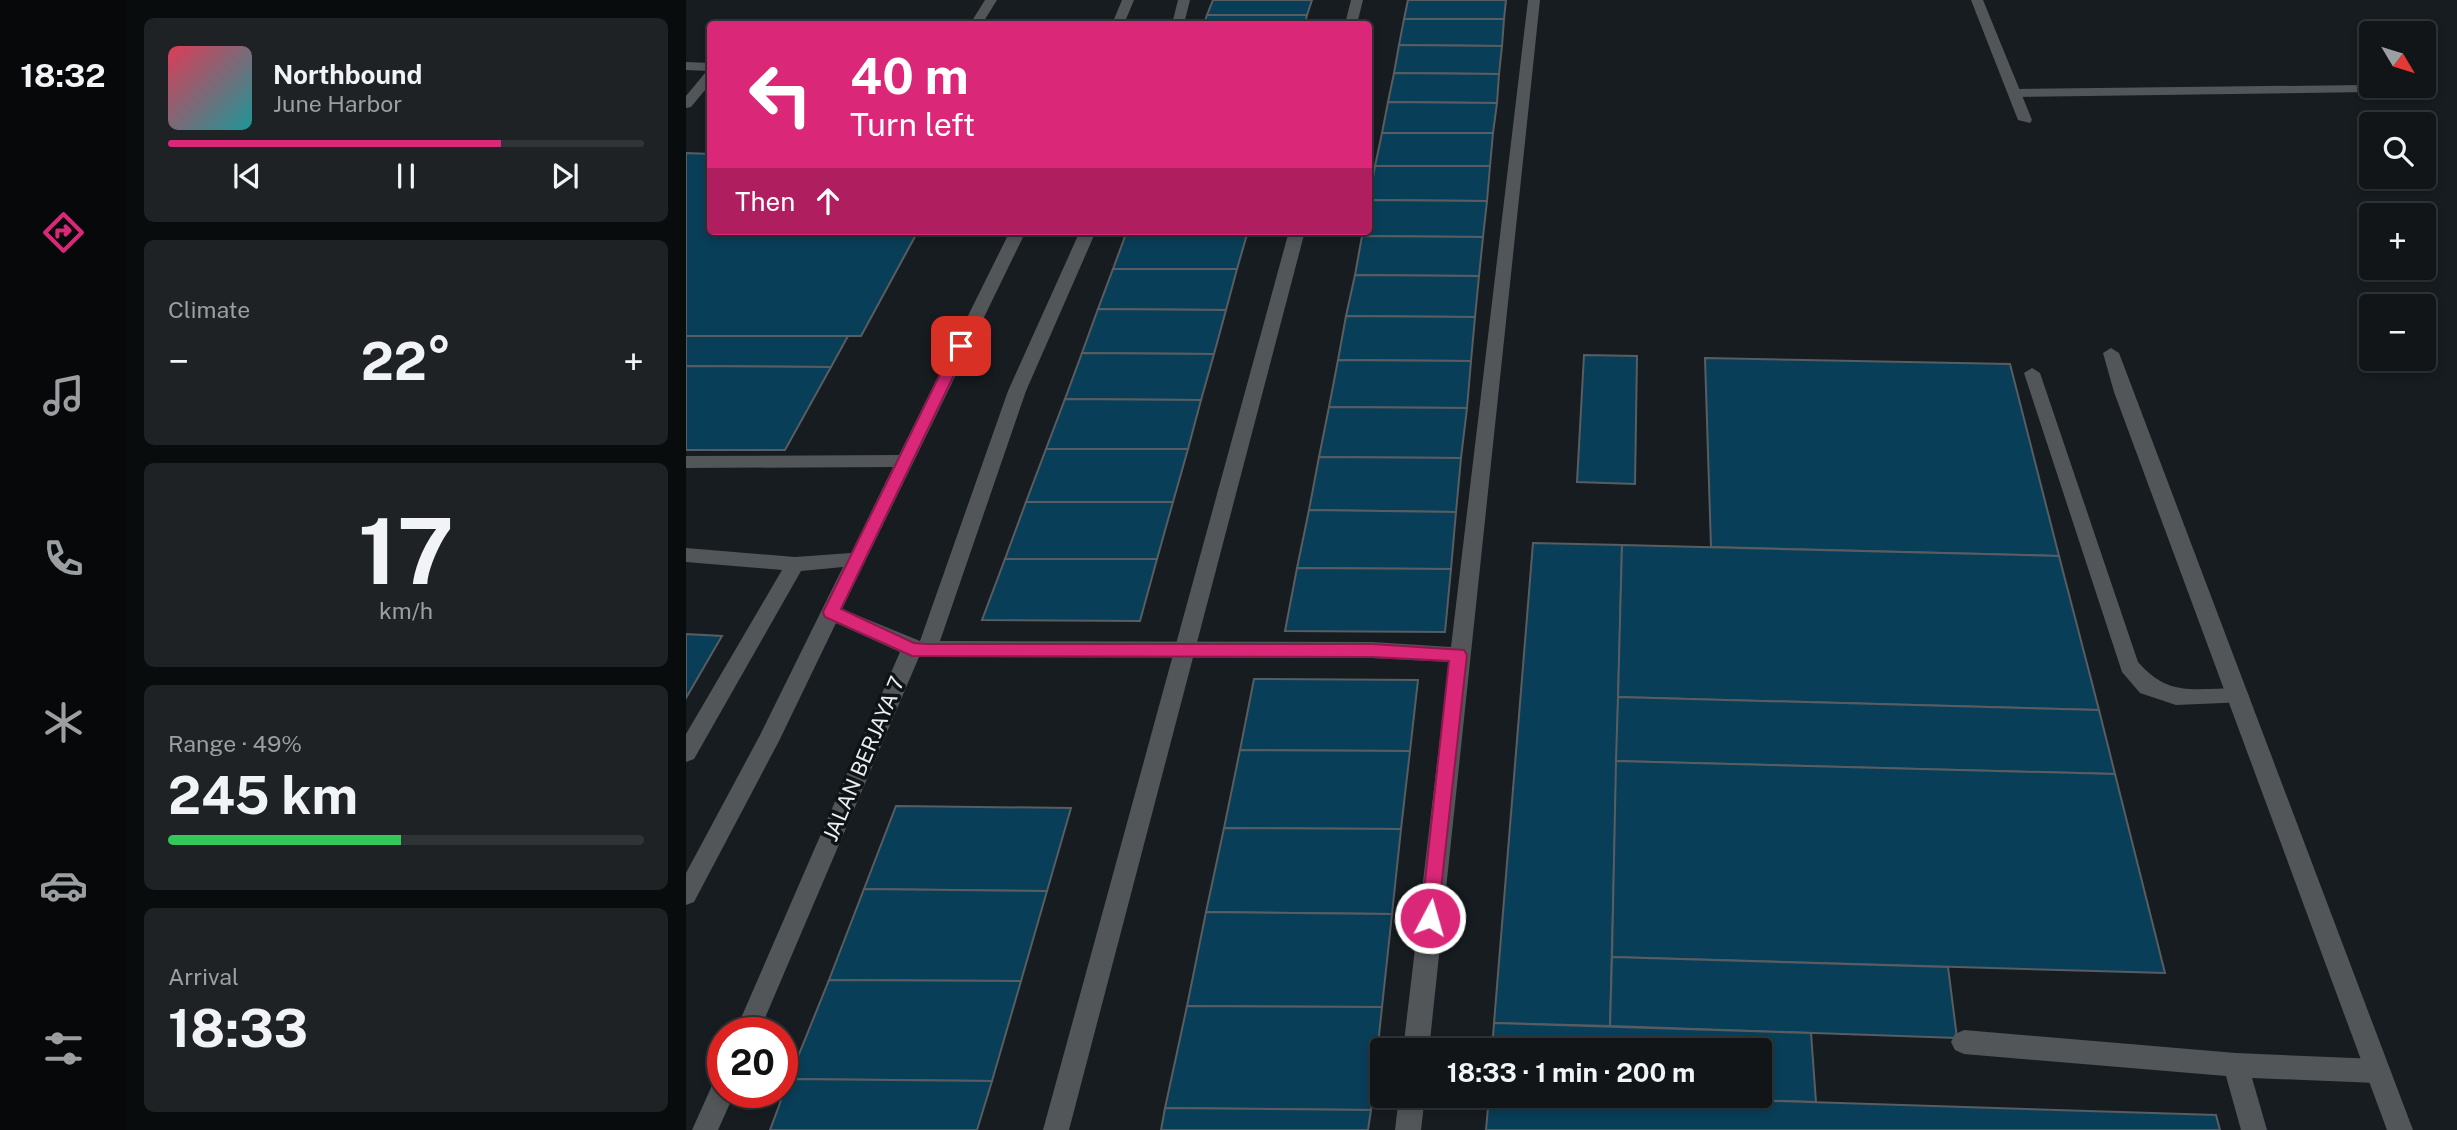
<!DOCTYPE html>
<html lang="en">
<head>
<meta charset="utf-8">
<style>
	:root { --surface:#111518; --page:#1e2225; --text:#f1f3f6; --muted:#9c9fa2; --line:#303437; --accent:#db2777 }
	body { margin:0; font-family:"Public Sans",sans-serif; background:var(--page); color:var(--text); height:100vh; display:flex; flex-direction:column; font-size:26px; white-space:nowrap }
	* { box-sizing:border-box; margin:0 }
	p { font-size:23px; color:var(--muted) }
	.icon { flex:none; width:38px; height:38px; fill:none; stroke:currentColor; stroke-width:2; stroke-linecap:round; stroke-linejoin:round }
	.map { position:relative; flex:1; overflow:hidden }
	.panel { display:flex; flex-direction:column; gap:18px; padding:18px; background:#090c0d; width:560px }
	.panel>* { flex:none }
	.top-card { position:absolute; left:21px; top:21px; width:665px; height:214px; border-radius:7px; box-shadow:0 4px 10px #0003,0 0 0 2px var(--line); background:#db2777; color:#fff; overflow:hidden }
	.needle { width:46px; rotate:128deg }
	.tools { position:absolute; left:1673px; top:21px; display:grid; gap:14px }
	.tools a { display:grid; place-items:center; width:77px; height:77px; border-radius:7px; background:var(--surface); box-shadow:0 4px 10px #0003,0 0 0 2px var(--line); font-size:35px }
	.speed { position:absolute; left:21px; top:1017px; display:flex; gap:14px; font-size:35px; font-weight:700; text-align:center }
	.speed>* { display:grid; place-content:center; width:91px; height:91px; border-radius:50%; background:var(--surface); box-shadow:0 4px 10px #0003,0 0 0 2px var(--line); line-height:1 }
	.speed .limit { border:10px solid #d22; background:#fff; color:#111 }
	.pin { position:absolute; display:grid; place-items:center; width:60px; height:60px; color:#fff; margin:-30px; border-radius:14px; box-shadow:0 4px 10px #0006 }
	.me { position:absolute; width:77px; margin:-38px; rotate:6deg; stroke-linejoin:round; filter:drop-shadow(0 0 5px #0008) }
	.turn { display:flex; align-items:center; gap:24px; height:147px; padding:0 28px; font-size:32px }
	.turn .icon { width:91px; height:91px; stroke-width:2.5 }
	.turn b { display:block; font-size:49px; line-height:60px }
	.then { display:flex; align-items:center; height:66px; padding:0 28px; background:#0003; gap:14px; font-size:26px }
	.big { font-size:52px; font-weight:700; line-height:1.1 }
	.panel .tile { flex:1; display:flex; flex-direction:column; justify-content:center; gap:10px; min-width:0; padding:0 24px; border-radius:10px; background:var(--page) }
	.panel .dial { align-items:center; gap:0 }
	.dial b { font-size:91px; line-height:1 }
	.song { display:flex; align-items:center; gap:21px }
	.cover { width:84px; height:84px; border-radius:10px; background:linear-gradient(135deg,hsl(350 70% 55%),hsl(180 70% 35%)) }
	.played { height:7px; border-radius:4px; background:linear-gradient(90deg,var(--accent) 70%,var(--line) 70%) }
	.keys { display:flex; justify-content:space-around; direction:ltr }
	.heat { display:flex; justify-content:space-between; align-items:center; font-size:38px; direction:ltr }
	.charge { height:10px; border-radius:5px; background:linear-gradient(90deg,#34c759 49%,var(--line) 0) }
	.trip { position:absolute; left:684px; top:1038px; width:402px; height:70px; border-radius:7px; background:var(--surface); box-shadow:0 4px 10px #0003,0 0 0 2px var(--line); font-weight:700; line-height:70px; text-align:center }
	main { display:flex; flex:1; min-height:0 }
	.tabs { display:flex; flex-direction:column; width:126px; justify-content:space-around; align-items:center; background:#07080a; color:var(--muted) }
	.tabs .icon { width:49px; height:49px }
	.tabs .selected { color:var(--accent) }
	.tabs b { font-size:32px; color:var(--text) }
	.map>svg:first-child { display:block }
	.building { fill:#093e58; stroke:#575d61; stroke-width:2 }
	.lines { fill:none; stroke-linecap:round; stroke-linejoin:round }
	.service { fill:#535658; fill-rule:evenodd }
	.minor { fill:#535658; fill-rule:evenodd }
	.route { fill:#db2777; stroke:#8e194d; stroke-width:2 }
	.labels { text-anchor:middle; stroke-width:7; stroke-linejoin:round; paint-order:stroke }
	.street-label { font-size:21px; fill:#eaedef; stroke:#0e1316 }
</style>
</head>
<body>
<main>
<nav class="tabs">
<b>18:32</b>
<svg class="icon selected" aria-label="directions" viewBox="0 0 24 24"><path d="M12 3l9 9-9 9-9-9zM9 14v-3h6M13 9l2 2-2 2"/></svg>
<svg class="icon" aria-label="music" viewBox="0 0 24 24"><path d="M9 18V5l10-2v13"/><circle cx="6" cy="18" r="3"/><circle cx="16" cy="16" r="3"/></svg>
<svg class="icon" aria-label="phone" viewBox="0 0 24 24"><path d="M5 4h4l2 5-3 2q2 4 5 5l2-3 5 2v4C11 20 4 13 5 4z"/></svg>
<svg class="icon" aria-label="climate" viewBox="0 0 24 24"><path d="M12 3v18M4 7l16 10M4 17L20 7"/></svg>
<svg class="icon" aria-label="car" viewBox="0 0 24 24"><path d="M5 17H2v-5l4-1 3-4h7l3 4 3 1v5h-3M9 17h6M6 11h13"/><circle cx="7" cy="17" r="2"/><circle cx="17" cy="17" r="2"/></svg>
<svg class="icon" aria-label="filters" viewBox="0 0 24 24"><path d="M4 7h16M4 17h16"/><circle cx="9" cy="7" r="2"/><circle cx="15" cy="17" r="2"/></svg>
</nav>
<section class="panel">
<div class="tile">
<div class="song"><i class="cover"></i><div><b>Northbound</b><p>June Harbor</p></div></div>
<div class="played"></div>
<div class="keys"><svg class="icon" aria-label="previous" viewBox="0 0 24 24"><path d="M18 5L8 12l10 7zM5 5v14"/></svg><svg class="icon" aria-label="pause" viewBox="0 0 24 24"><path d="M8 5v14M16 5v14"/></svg><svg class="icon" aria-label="next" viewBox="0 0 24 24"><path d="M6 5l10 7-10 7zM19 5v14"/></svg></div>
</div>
<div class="tile"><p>Climate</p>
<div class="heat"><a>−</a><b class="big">22°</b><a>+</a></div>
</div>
<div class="tile dial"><b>17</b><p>km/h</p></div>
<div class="tile"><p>Range · 49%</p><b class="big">245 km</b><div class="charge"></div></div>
<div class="tile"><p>Arrival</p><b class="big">18:33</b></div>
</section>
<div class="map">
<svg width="1771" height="1130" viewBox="0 0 1771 1130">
	<rect width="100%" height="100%" fill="#171c20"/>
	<g class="building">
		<path d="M527,0H626L621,15H521Z"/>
		<path d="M722,0H820L818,19H718Z"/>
		<path d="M521,15H621L619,24H518Z"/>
		<path d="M718,19H818L816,46L713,45Z"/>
		<path d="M713,45L816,46L813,74L708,73Z"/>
		<path d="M708,73L813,74L811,103L702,102Z"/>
		<path d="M702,102L811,103L807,133H696Z"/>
		<path d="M696,133H807L804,166H689Z"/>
		<path d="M0,153L24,154V231H232L175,336H0Z"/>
		<path d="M689,166H804L801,201L683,200Z"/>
		<path d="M683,200L801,201L797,237L676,236L677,231H682Z"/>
		<path d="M441,231H562L551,269H427Z"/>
		<path d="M676,236L797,237L793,276L669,275Z"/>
		<path d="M427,269H551L540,310L412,309Z"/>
		<path d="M669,275L793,276L789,317L660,316Z"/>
		<path d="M412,309L540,310L528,354L396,353Z"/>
		<path d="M660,316L789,317L785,361L652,360Z"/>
		<path d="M0,336H162L145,367L0,366Z"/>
		<path d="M396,353L528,354L515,400L379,399Z"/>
		<path d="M898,355L951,356L949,484L891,482Z"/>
		<path d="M1019,358L1324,364L1373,556L1025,547Z"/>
		<path d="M652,360L785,361L781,408L643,407Z"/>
		<path d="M0,366L145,367L99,450H0Z"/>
		<path d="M379,399L515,400L502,449H360Z"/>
		<path d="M643,407L781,408L775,458L633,457Z"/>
		<path d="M360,449H502L487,502H340Z"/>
		<path d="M633,457L775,458L770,512L623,510Z"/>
		<path d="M340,502H487L471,559H319Z"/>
		<path d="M623,510L770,512L765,569L611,568Z"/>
		<path d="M847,543L936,545L924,1026L808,1023Z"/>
		<path d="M936,545L1373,556L1413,710L932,697Z"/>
		<path d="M319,559H471L454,621L296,620Z"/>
		<path d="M611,568L765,569L759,632L599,631Z"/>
		<path d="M0,634L36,636L0,698Z"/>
		<path d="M568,679L732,680L724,751L554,750Z"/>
		<path d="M932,697L1413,710L1429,774L930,761Z"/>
		<path d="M554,750L724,751L715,829L538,828Z"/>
		<path d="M930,761L1429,774L1479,973L926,957Z"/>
		<path d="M210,806L385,808L361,891L178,889Z"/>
		<path d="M538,828L715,829L706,914L520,912Z"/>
		<path d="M178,889L361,891L335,981L143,980Z"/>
		<path d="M520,912L706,914L696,1007L501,1006Z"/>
		<path d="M926,957L1262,967L1271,1038L924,1026Z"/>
		<path d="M143,980L335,981L306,1081L103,1079Z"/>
		<path d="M501,1006L696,1007L685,1110L479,1108Z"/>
		<path d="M808,1023L1125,1033L1130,1102L931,1096H1074V1050H806Z"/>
		<path d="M103,1079L306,1081L291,1130H84Z"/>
		<path d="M803,1096H931L1530,1115L1534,1130H800Z"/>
		<path d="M479,1108L685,1110L682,1130H475Z"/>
	</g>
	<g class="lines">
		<g class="service">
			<path d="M299,0H311L296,24H284Z"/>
			<path d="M436,0H448L438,24H426Z"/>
			<path d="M492,0H504L498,24H486Z"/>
			<path d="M842,0H854L743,1050H717L763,662L686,658L233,657L73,1032H49L214,652L150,623L93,741L8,902L0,905V873L73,737L157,567L115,571L8,759L0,762V734L96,570L0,562V548L109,557L165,553L207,467L0,468V456L213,455L324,231H340L156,609L234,641L322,391L394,231H410L340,391L254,641L686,642L765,647Z"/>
			<path d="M115,20H180L186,24H109Z"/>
			<path d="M0,62L24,63V71L0,70Z"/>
			<path d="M24,72V84L5,107L0,108V96L19,73Z"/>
			<path d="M1678,85L1683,86V92L1329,97L1322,93L1329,89Z"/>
			<path d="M1346,368L1354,373L1452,662C1483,698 1509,688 1553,688L1560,690L1563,696L1560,702L1490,705L1454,693L1436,672L1338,373Z"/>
			<path d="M1278,1030L1550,1053L1691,1059L1700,1062L1704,1071L1700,1080L1691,1083L1566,1078L1581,1130H1555L1540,1076L1278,1054L1269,1050L1265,1042L1269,1034Z"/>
			<path d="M37,1078V1092H49L32,1130H6L28,1081Z"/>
			<path d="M713,1096H739L735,1130H709Z"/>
		</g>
		<g class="minor">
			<path d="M665,0H677L671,24H659Z"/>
			<path d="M1285,0H1297L1346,120L1344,123L1332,120Z"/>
			<path d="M603,231H619L383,1130H357Z"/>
			<path d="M1425,348L1433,353L1727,1130H1701L1428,392L1417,353Z"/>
		</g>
	</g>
	<path class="route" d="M275,342L282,346L155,609L228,643L241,644H686L778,650L781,655L751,925L744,927L738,925L735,918L763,661L686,657L226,656L139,617L137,612L268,346Z"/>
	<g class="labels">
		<g class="street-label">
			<text transform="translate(178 759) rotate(-67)" y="7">JALAN BERJAYA 7</text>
		</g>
	</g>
</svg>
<div class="tools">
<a><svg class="needle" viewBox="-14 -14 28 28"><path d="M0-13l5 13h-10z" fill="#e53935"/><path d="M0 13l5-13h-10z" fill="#9c9fa2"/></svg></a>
<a><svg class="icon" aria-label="search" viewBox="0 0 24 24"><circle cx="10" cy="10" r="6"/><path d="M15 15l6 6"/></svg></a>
<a>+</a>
<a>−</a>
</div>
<div class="speed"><div class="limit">20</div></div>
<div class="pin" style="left:275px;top:346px;background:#d93025"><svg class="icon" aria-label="arrive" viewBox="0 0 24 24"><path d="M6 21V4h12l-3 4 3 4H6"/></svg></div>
<svg class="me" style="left:744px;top:918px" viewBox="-20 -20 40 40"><circle r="17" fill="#db2777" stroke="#fff" stroke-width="3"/><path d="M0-11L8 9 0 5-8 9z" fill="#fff"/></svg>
<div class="trip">18:33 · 1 min · 200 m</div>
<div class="top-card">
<div class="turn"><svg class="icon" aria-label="left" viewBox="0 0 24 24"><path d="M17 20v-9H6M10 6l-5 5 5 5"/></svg><div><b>40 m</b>Turn left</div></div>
<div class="then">Then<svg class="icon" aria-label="ahead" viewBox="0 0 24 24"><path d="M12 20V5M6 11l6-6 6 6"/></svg></div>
</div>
</div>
</main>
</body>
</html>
